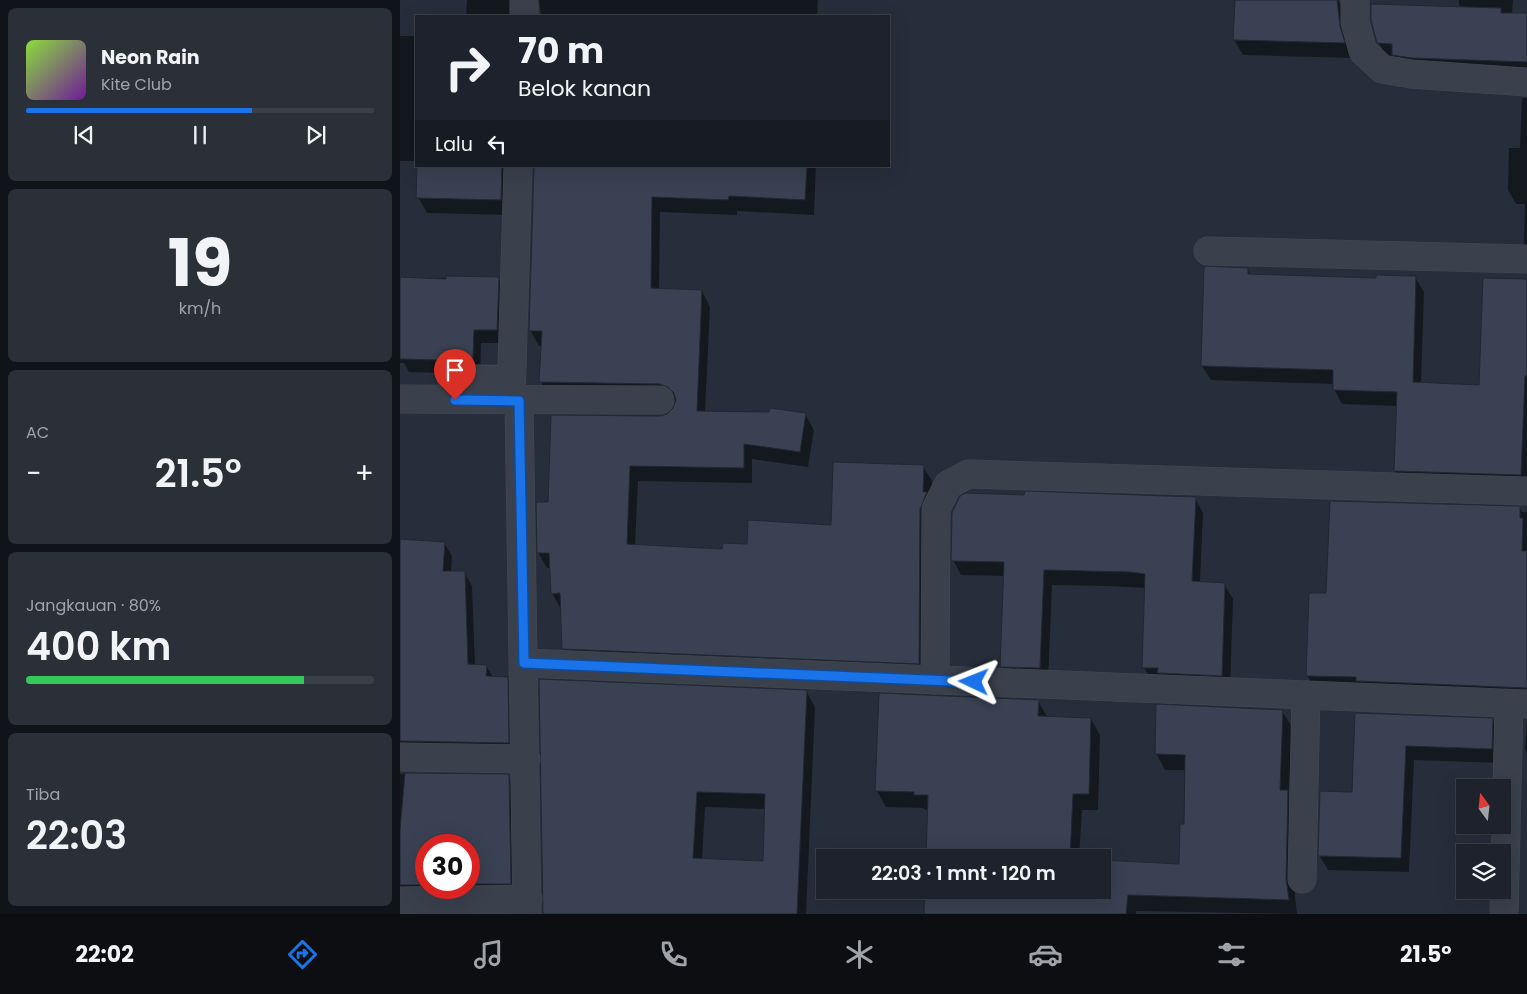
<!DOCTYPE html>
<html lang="id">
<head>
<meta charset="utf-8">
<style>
	:root { --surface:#1d222c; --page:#2a2f38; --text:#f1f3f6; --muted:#a0a4a9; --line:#3b3f48; --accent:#1a73e8 }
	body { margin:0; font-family:Poppins,sans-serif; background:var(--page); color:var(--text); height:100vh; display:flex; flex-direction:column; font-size:19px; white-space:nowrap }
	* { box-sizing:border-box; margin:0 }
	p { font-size:16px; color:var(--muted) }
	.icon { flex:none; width:28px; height:28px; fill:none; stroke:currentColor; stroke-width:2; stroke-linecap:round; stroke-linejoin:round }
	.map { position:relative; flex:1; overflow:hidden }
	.side { display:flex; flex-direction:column; gap:8px; padding:8px; background:#101318; width:400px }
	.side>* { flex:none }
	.banner { position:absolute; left:15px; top:15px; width:475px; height:152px; border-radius:0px; box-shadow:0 5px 20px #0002,0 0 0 1px var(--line); background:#1d222c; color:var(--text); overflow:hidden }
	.needle { width:32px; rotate:345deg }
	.controls { position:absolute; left:1056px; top:779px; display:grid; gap:10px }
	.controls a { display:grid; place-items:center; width:55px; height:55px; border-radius:0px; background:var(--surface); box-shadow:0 5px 20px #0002,0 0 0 1px var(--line); font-size:25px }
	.speed { position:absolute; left:15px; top:834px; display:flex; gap:10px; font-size:25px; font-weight:700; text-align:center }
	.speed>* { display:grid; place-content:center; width:65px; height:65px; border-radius:50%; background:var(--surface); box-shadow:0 5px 20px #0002,0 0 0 1px var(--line); line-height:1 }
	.speed .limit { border:8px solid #d22; background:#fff; color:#111 }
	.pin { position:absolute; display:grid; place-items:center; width:42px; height:42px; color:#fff; margin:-51px -21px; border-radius:50% 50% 50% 0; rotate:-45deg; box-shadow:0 0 5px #0007 }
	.pin .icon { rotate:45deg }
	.me { position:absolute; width:55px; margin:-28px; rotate:272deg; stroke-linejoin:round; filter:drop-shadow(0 0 4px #0008) }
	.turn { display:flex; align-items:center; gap:18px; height:105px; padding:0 20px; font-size:22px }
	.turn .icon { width:65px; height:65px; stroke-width:2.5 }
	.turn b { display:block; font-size:35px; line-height:42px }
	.then { display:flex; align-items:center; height:48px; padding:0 20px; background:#0003; gap:10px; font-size:19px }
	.big { font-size:38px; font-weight:600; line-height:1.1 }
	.side .card { flex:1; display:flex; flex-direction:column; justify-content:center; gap:8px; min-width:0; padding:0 18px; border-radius:8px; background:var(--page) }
	.side .dial { align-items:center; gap:0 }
	.dial b { font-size:65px; line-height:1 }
	.song { display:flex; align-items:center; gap:15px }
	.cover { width:60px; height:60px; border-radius:8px; background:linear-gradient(135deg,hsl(90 70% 55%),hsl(280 70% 35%)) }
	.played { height:5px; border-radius:2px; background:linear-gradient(90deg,var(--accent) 65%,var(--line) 65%) }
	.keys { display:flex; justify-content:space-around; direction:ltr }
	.heat { display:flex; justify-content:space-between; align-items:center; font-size:28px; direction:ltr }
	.charge { height:8px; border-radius:4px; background:linear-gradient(90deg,#34c759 80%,var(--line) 0) }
	.trip { position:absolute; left:416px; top:849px; width:295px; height:50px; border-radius:0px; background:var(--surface); box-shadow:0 5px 20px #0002,0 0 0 1px var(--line); font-weight:600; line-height:50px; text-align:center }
	.tab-bar { display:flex; height:80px; justify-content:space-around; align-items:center; background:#0c0e12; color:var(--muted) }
	.tab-bar .icon { width:35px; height:35px }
	.tab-bar .selected { color:var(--accent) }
	.tab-bar b { font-size:22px; color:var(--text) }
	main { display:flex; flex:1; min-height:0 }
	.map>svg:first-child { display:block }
	.shadow { fill:#0007; fill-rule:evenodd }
	.building { fill:#394152; stroke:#212733; fill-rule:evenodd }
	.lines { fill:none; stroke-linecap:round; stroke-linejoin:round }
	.service-casing { stroke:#434955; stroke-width:26 }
	.minor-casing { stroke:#434955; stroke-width:29 }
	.service { stroke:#3a404c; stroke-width:24 }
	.minor { stroke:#3a404c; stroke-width:28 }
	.route-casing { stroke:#114b97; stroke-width:12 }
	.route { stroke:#1a73e8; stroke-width:9 }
</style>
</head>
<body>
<main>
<section class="side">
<div class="card">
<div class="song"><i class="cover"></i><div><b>Neon Rain</b><p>Kite Club</p></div></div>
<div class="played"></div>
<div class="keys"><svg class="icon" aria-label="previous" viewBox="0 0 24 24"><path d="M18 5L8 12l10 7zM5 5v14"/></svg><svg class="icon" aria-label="pause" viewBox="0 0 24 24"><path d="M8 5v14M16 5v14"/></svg><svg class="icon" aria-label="next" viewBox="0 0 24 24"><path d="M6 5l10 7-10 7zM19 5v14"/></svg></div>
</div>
<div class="card dial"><b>19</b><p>km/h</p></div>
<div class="card"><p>AC</p>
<div class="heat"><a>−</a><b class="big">21.5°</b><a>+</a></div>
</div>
<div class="card"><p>Jangkauan · 80%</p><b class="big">400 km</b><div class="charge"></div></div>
<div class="card"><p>Tiba</p><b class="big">22:03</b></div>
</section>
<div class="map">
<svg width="1127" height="914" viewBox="0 0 1127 914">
	<rect width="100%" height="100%" fill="#272e3b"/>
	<g class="shadow">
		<path d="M67,0H131L117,16H66Z"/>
		<path d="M135,0H418L417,16H141L139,1Z"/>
		<path d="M836,0H938L945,12L952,58L843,55L834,40Z"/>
		<path d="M1059,0H1113L1112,14L1127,15V80L987,57L978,42L1059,8Z"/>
		<rect x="0" y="36" width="16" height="125"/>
		<path d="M1122,98H1127V249L1124,243L1125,204H1116L1108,190L1109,148H1120Z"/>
		<path d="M19,166H125L110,215L27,213L18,197Z"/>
		<path d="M131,166H416L414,215L337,211V215L260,212L259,289L302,291L310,307L305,412L405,414L414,430L408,467L352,459V483L238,481L235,545L324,551L432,526L523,466L532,481L528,679L172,664L164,649L161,609L152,593L151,568H147L138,552L149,503L260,417L268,415L274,409L276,401L270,399L150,398L141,382L143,346H139L130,330L135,168Z"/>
		<path d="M847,269L851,275L977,279L1015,277L1024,292L1021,384L1081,386L1127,280V490L1004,486L995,471L997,406L942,404L934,389V384L811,380L802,366Z"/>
		<path d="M0,278H98L106,292L105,343H81L80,374L9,372L4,363H0Z"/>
		<path d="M795,498L803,513L800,583L824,584L833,599L830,690L752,682L744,667L746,588L708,586L652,585L648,683L610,681L602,667L605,576L561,575L553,560Z"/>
		<path d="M1120,508L1122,512H1127V702L916,690L907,675L928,594Z"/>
		<path d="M0,540L44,543L52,556L51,572H64L72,586L75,665L86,666L93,677L107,678L115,692L116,756L0,755Z"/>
		<path d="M406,691L415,707L406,914H143L145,899ZM305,807L366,809L364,862L302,859Z"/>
		<path d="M638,701L648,718L691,719L700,735L698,810H682L679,858H527L528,811L523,808L486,807L477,791Z"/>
		<path d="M882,711L892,727L889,793L897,807L895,896L897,914L736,911V914H525L526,890H702L780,865L785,825L786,770H765L756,753Z"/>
		<path d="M956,714L1092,719L1101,734L1100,763L1014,760L1009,872L928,870L919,855L953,793Z"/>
		<path d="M1127,720V753L1125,749Z"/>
		<path d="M0,774L108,776L118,791L119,899L0,904ZM26,845H69V888H26Z"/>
	</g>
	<g class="building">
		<path d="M835,0H937L940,26L945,43L833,40Z"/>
		<path d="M971,4L1101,8V13H1127V62L1012,58L992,55V44L977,43L971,20Z"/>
		<path d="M17,166H102L101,200L16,198Z"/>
		<path d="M134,166H407L405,200L329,196L328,200L252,197L251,288L302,290L297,411L369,412L370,408L406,413L400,452L344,444V468L230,466L227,544L322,549L323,543L347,544L348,520L431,525L433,462L524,465L523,492H527L520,509L519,664L162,649L160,593L151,594L149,553H137L136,502H148L151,415L260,416L267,414L273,408L276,400L274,393L268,387L260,384L139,382L142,331H129Z"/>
		<path d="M804,266L848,268V274L976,278V275L1016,276L1013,382L1079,385L1083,278L1127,279V376H1125L1121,475L994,471L997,392L933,390V370L801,366Z"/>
		<path d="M46,276L99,277L97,330H74L73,361L0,359V277L46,279Z"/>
		<path d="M625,491L796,497L792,581L825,583L822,676L757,673L758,668H742L745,574L730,572L644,570L640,668L600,667L604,562L551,561L552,513L560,496L566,493L624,495Z"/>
		<path d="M930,501L1120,506V518H1123L1122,551H1127V688L956,681V677L906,676L909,593H926Z"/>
		<path d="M0,539L45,542L43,571H65L68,664L87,665L86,676L108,677L109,743L0,741Z"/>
		<path d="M139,679L407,690L397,914H143ZM297,792L365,794L363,861L293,858Z"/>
		<path d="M479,693L639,700L638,716L691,718L689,794H673L670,858H526L528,795H514V792L475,791Z"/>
		<path d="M756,704L883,710L880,790H888L886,879L889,900L728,895L726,914H524L525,890H702V860L779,864L780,824H784L785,755L755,754Z"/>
		<path d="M955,713L1093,718L1092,749L1006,746L1001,858L918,856L920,791L952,792Z"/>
		<path d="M5,773L109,774L111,884H69V845H26V885H0V830Z"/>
	</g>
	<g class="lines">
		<defs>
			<path id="service" d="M49,377L111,378"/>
			<g id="minor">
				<path d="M955,0V22L963,51L982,69L1011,74L1127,82"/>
				<path d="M124,16V0"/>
				<path d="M808,251L1127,259"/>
				<path d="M0,399L260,400"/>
				<path d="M111,400L118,166"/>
				<path d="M119,401L127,914"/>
				<path d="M124,663L1127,704"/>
				<path d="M535,680L536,509L548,485L568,474L1127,491"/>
				<path d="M0,757L126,759"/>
				<path d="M902,879L906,695"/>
				<path d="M0,901L128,899"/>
				<path d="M1104,914L1109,704"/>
			</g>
		</defs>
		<use href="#service" class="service-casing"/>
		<use href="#minor" class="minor-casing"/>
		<use href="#service" class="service"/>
		<use href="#minor" class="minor"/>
	</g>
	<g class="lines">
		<defs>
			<path id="route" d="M55,400L119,401L124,663L574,682"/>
		</defs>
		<use href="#route" class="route-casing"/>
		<use href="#route" class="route"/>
	</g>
</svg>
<div class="controls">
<a><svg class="needle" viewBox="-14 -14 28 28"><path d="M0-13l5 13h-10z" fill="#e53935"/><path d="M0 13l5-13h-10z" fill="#a0a4a9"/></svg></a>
<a><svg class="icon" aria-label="layers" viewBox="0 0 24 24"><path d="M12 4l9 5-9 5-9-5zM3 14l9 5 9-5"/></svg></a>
</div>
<div class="speed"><div class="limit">30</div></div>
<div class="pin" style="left:55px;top:400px;background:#d93025"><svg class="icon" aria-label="arrive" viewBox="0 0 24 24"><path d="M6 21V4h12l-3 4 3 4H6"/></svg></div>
<svg class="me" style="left:574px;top:682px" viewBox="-20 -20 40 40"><path d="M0-17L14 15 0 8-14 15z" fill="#1a73e8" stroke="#fff" stroke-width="4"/></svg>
<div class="trip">22:03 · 1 mnt · 120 m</div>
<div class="banner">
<div class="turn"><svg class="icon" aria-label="right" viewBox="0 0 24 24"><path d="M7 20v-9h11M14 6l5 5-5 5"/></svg><div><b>70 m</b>Belok kanan</div></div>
<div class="then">Lalu<svg class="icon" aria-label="left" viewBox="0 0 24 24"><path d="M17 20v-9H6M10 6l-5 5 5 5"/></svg></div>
</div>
</div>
</main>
<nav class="tab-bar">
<b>22:02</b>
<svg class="icon selected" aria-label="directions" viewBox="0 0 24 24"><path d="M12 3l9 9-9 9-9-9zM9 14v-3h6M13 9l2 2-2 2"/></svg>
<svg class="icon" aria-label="music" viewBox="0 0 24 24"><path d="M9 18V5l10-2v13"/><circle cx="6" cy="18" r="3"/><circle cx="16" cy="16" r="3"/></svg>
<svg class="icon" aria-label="phone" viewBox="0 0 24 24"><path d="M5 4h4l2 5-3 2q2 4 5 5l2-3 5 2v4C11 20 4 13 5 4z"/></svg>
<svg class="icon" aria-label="climate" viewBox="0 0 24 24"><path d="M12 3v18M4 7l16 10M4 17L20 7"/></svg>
<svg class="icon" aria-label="car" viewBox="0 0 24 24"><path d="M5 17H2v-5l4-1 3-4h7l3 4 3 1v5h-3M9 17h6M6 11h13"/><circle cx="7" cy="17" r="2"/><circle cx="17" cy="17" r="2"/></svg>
<svg class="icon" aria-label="filters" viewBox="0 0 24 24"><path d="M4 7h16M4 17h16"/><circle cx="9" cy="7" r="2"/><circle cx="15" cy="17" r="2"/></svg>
<b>21.5°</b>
</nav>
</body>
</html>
